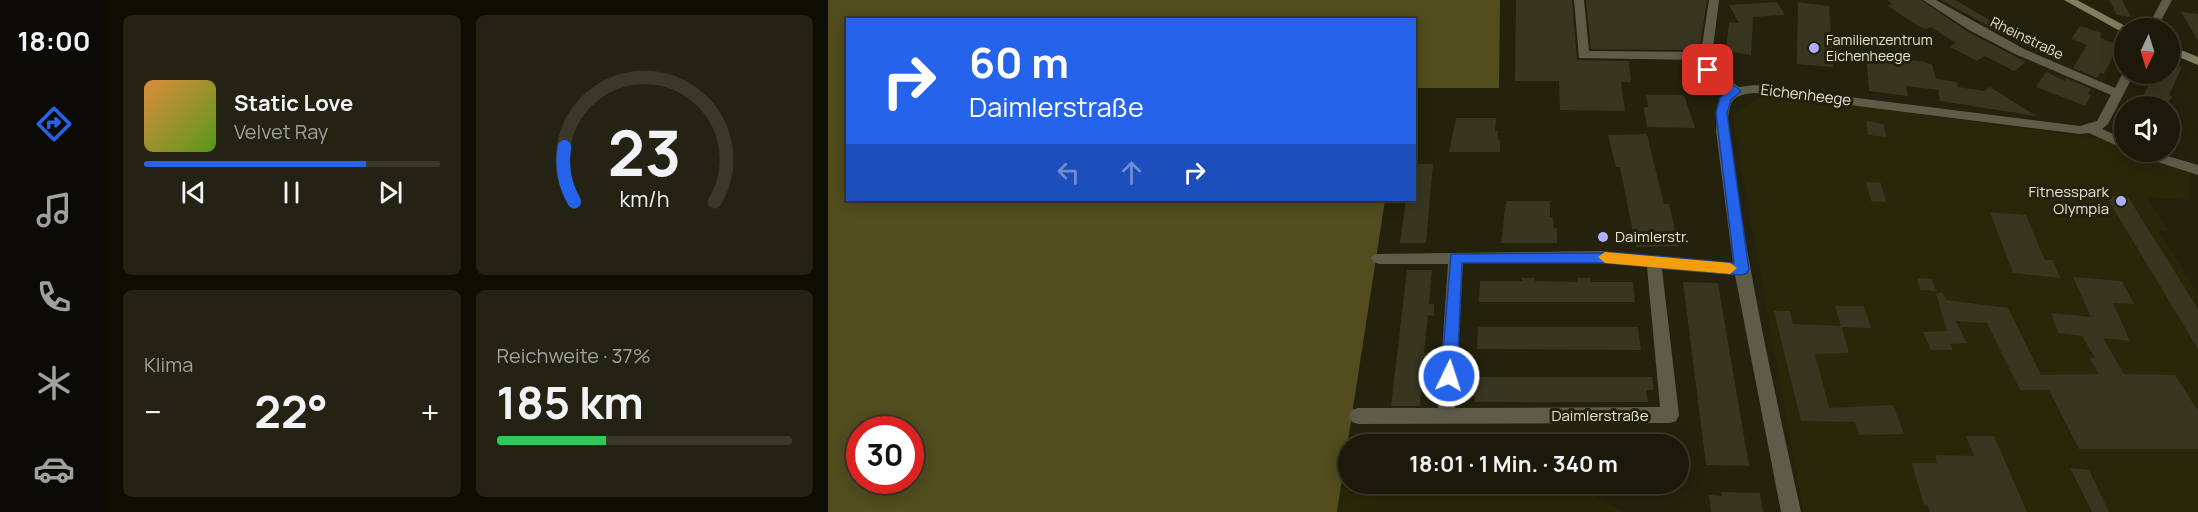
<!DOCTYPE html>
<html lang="de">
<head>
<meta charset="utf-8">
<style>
	:root { --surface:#1b1909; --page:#242212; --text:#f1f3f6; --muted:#a0a09c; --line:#39382a; --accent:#2563eb }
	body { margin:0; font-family:Manrope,sans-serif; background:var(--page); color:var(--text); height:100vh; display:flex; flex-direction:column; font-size:22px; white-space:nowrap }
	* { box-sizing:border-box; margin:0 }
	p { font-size:20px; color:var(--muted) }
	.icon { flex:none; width:33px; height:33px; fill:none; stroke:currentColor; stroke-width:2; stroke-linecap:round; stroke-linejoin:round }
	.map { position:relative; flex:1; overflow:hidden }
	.drawer { display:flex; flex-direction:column; gap:15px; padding:15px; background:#0f0e05; width:720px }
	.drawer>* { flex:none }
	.guide { position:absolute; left:18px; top:18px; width:570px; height:183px; border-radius:0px; box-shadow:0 3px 15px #0003,0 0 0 2px var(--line); background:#2563eb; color:#fff; overflow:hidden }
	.needle { width:39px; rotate:184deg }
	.tools { position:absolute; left:1286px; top:18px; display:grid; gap:12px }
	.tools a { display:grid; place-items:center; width:66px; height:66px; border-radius:50%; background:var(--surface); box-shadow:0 3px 15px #0003,0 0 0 2px var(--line); font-size:30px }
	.speed { position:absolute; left:18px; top:416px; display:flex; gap:12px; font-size:30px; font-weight:700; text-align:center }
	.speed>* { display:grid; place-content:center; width:78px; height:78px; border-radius:50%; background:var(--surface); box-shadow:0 3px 15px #0003,0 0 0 2px var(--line); line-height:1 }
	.speed .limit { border:9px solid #d22; background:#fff; color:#111 }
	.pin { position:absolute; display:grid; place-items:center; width:51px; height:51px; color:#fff; margin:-26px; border-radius:12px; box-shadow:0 3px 9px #0006 }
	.me { position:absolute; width:66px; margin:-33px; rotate:4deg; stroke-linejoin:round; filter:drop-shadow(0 0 4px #0008) }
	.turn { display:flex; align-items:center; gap:21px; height:126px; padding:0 24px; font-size:27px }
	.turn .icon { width:78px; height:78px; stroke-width:2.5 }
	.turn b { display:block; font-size:42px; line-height:51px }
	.lanes { display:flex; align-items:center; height:57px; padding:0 24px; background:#0003; justify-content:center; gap:30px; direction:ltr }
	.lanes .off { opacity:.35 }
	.big { font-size:45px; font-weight:700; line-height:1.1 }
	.drawer .tile { flex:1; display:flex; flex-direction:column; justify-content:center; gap:9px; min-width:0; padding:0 21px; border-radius:9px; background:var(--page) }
	.drawer .dial { align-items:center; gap:0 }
	.dial svg { height:156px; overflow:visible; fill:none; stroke:var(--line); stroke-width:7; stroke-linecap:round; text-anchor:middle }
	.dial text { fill:var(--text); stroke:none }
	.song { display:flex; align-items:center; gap:18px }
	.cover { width:72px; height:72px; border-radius:9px; background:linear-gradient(135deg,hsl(30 70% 55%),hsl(90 70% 35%)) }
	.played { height:6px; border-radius:3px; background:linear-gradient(90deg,var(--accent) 75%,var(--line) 75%) }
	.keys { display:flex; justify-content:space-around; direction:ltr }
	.heat { display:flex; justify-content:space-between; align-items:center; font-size:33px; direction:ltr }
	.charge { height:9px; border-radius:4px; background:linear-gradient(90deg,#34c759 37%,var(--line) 0) }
	.drawer .tiles { flex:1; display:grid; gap:15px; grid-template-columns:repeat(2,1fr) }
	.trip { position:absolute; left:510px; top:434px; width:351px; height:60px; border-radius:30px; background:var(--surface); box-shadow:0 3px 15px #0003,0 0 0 2px var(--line); font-weight:700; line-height:60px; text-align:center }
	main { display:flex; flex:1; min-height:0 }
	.tab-bar { display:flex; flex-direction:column; width:108px; justify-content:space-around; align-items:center; background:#0b0a04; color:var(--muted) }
	.tab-bar .icon { width:42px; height:42px }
	.tab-bar .active { color:var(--accent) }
	.tab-bar b { font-size:27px; color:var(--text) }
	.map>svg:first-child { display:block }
	.built { fill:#2a2609 }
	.forest { fill:#524d1f; fill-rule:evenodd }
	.building { fill:#383620 }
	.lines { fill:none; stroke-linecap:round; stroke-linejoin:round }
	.street { fill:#5e5c49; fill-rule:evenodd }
	.secondary { fill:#817e60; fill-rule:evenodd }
	.route { fill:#2563eb; stroke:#184099; stroke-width:1.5 }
	.slow { fill:#f59e0b }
	.poi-dot { fill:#adaffb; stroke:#24210c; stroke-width:2 }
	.labels { text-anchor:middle; stroke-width:6; stroke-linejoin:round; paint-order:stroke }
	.far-street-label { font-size:14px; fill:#e4e3d6; stroke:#24210c }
	.far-poi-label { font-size:14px; fill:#e4e3d6; stroke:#24210c; text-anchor:start }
	.street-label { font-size:15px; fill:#e4e3d6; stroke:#24210c }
	.poi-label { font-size:15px; fill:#e4e3d6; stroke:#24210c; text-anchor:end }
</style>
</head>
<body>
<main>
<nav class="tab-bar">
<b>18:00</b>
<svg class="icon active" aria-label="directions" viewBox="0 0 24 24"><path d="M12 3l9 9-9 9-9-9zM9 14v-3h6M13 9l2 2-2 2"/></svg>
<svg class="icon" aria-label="music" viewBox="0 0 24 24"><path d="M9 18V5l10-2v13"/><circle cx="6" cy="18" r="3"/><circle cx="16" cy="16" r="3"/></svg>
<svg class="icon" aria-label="phone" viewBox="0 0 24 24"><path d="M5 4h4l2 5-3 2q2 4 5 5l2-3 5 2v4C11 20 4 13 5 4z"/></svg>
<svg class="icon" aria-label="climate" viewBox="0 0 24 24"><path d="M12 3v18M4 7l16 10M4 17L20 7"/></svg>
<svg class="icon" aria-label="car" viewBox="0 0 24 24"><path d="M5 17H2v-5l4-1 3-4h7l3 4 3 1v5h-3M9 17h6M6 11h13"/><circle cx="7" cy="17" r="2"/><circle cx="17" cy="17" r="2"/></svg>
</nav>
<section class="drawer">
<div class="tiles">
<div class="tile">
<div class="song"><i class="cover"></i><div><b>Static Love</b><p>Velvet Ray</p></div></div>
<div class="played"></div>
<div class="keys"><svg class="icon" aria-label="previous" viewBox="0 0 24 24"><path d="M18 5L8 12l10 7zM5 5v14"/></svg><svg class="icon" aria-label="pause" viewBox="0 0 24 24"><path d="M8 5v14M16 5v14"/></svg><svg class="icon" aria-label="next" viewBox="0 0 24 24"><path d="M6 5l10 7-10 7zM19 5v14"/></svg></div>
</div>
<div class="tile dial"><svg viewBox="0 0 100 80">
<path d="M14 69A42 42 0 1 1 86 69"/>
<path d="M14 69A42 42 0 0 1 9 41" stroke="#2563eb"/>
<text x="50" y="56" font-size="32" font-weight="700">23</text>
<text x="50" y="72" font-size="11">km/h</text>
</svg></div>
<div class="tile"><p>Klima</p>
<div class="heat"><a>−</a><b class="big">22°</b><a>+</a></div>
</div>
<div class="tile"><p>Reichweite · 37%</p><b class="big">185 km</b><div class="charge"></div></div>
</div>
</section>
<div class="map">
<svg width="1370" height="512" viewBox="0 0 1370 512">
	<rect width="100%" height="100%" fill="#24210c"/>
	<g class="built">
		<path d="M943,94L1275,139L1296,149V152L1362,172V200L1320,198L1341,231H1330L1370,293V512H975L904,116L933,95Z"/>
		<path d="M743,484L797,512H509L513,489Z"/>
	</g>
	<path class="forest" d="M0,0H672L671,88H587L586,20H20V200H557L509,512H0ZM32,429H82V480H32Z"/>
	<g class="building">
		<path d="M688,0H744L749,60L801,61L803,82H793L797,111L732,110L731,81H687Z"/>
		<path d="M758,0H879L871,50L763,49Z"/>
		<path d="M1060,0H1093L1140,32L1198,62L1186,71L1157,56L1149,61L1122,47L1128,43L1103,27L1097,29L1085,23L1059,5L1064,4Z"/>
		<path d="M1113,0H1127L1165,22L1169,20L1220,44L1209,52Z"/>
		<path d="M1281,0H1294L1303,17L1289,15Z"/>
		<path d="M949,2L957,15L925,17L923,55L898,51L901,22L911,23L901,5Z"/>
		<path d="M970,2L1001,6L1005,67L969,64Z"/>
		<path d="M1353,12L1370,14V40Z"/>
		<path d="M1252,26L1274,33L1272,38L1291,45L1276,74L1272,73L1269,78L1245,68L1259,45L1243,39Z"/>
		<path d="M1038,55L1063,58V56L1097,62L1104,65L1108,79L1129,82L1130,87L1156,91L1162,87L1208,116L1112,101L1109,85L1110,90L1078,86L1080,96L1041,91Z"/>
		<path d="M1341,63L1354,67L1341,95L1344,96L1339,106H1322L1312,102L1327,74H1341Z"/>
		<path d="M1218,72L1237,81L1238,78L1263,89L1260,94L1263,95L1257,106L1208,87Z"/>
		<path d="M818,95H856L867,128L819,127L816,107H820Z"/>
		<path d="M628,118H668L667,131H670V140H672V152H621Z"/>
		<path d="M1038,121L1056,124L1058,137L1040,135Z"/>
		<path d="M819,134L836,204H841L851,246L808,247L792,167H788L780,135Z"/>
		<path d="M586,164H605L598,243H572L578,200H586Z"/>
		<path d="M1038,182L1053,183L1058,202L1043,201Z"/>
		<path d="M1278,196L1300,197L1370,309V349Z"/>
		<path d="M678,201H722V217H725L726,228H729V243H673Z"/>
		<path d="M1162,212L1198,215L1217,260H1225L1232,278L1185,273Z"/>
		<path d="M579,270H604L601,304H606V316L600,315L596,353H603L601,365H595L592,406H563Z"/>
		<path d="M1245,277L1294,281L1306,304L1285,303L1302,341L1275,338L1296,374L1347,375L1370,411V449H1251L1221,390H1192L1159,323L1128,321L1139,343L1122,344L1125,350H1103L1095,332L1119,331L1108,294L1114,292L1118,300L1180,308L1213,375L1271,374L1262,358H1267L1254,336L1230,333L1223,313L1263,317Z"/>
		<path d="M694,278H707V281L749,282V278H763V282H805L807,302H651L652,281H694Z"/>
		<path d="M1089,278L1104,279L1108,291L1092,290Z"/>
		<path d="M855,282L890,283L921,466L878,465Z"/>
		<path d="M1007,306H1036L1043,328L1014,327L1021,353L987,354L1001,408L1065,405L1076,434L1031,435L1027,422L973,421L946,311H962L965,324L1013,326Z"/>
		<path d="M650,327H810L813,350L649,349Z"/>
		<path d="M648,377H824L826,390H818L820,402H647V396H640V383H648Z"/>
		<path d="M1138,436H1166L1199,512H1102L1099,504L1096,505L1084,463H1109L1107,455L1146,456Z"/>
		<path d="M1242,468L1261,470L1281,512H1264Z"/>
		<path d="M893,492L932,493L935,512H883L881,495L894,496Z"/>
	</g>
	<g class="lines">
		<g class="street">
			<path d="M746,0H756L761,51L873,52L881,0H891L884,56L886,69L911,87L927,85L1252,126L1269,121L1283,95L1187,54L1141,30L1095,0H1108L1196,49L1287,88L1296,71V74H1306L1280,124L1274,129L1296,139V149L1261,133L1252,134L927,93C916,94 905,95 902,107C895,133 906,167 910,193C926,301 950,406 973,512H953L907,275L834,269L851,415L848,421L842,423L530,424L524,422L521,416L524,410L530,408H610L620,264H551L546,262L543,258L546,254L773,251L905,263L888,131L890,106L900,91L876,73L873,60L751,58ZM635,263H773L819,267L832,407L627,408Z"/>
			<path d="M1334,0H1344L1329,28H1319Z"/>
			<path d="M1306,152H1326L1370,165V175L1308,155Z"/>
		</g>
		<g class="secondary">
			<path d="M1236,0H1249L1301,28H1296V32L1292,31Z"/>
			<path d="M1341,45L1370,57V65L1341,53Z"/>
		</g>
	</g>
	<path class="route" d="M880,66L913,91L903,100L899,113L921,270L919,273L914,275L794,263H634L629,376L627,381L621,383L616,381L613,376L623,254L794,253L906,263L888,113L892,98L900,91L878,76L874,70Z"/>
	<path class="slow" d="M777,252L902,263L909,268L902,274L777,263L770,257Z"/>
	<g class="poi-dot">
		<circle cx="986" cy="48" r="6"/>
		<circle cx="1293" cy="201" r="6"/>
		<circle cx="775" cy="237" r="6"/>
	</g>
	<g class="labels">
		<g class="far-street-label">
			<text transform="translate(1199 38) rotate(26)" y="5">Rheinstraße</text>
		</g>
		<g class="far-poi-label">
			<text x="998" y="45">Familienzentrum<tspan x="998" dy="16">Eichenheege</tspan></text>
		</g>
		<g class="street-label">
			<text transform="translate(978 95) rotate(7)" y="5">Eichenheege</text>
			<text x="772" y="421">Daimlerstraße</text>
		</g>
		<g class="poi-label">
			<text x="1281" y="197">Fitnesspark<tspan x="1281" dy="17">Olympia</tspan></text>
			<text x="787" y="242" text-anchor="start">Daimlerstr.</text>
		</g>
	</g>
</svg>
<div class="tools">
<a><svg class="needle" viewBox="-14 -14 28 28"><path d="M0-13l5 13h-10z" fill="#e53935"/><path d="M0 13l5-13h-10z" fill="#a0a09c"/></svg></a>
<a><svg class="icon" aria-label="sound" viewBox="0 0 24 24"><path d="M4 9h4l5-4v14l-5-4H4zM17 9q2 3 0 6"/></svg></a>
</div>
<div class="speed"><div class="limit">30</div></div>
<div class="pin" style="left:880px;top:70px;background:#d93025"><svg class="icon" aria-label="arrive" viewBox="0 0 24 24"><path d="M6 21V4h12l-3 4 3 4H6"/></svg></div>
<svg class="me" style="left:621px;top:376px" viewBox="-20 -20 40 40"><circle r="17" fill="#2563eb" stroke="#fff" stroke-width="3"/><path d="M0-11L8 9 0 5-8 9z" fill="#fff"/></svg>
<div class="trip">18:01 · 1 Min. · 340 m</div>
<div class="guide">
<div class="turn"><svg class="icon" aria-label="right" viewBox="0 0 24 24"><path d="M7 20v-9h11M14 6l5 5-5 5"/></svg><div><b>60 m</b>Daimlerstraße</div></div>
<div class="lanes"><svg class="icon off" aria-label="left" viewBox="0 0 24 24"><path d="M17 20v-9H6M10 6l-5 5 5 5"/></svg><svg class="icon off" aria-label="ahead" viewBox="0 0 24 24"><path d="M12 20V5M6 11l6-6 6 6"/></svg><svg class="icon" aria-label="right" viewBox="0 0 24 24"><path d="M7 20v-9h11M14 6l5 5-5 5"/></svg></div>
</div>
</div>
</main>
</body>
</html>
